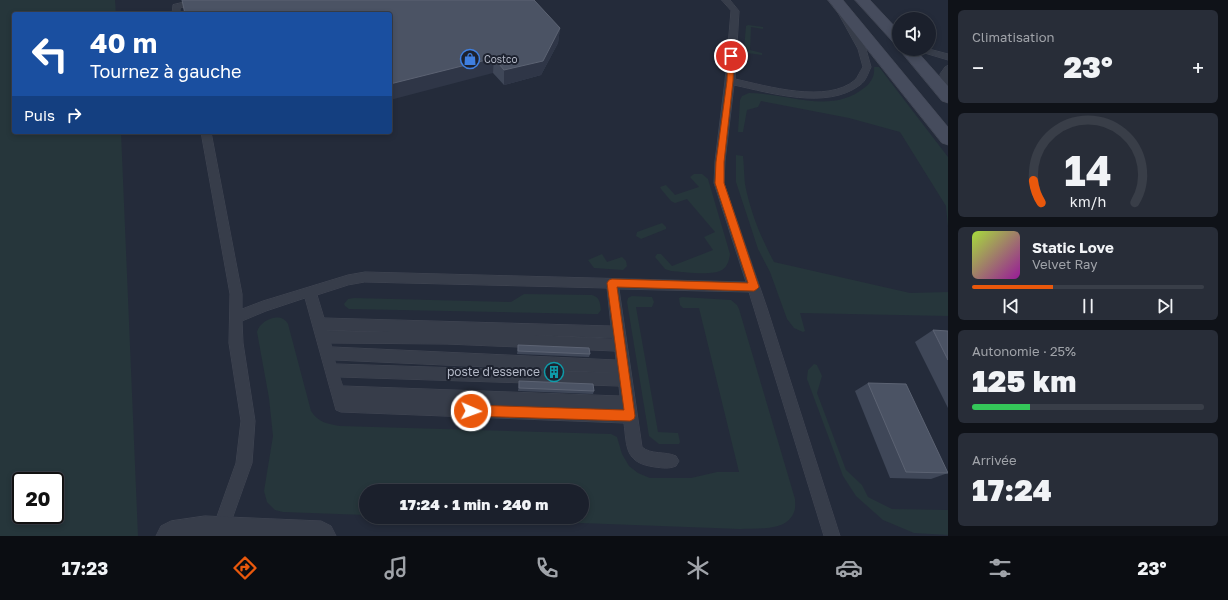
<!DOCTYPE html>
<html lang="fr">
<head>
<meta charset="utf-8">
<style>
	:root { --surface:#1b202c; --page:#282d38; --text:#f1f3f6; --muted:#a0a3a9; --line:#393e48; --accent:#ea580c }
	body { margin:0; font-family:"Golos Text",sans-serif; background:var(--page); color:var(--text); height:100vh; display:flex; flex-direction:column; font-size:15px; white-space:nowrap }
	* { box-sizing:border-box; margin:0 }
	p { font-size:13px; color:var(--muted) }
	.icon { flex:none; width:22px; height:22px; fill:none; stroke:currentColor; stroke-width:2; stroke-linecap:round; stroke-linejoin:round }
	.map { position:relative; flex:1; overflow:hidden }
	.sheet { display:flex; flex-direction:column; gap:10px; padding:10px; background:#0f1218; width:280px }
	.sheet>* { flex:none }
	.banner { position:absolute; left:12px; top:12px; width:380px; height:122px; border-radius:4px; box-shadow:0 2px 6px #0003,0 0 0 1px var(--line); background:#1a4fa0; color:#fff; overflow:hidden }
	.fabs { position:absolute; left:892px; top:12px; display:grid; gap:8px }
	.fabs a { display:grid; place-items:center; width:44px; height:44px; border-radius:50%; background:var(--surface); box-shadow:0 2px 6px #0003,0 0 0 1px var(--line); font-size:20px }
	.speed { position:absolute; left:12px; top:472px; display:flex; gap:8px; font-size:20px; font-weight:700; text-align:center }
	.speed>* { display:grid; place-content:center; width:52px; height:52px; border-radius:50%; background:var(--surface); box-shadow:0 2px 6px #0003,0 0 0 1px var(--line); line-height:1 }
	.speed .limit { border:2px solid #111; border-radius:6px; background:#fff; color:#111 }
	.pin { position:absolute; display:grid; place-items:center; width:34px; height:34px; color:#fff; margin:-17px; border:2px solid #fff; border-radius:50%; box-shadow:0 1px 4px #0007 }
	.me { position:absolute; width:44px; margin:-22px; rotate:92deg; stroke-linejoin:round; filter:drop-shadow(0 0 3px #0008) }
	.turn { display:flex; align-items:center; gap:14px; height:84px; padding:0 12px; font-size:18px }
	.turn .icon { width:52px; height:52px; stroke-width:2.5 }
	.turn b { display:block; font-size:28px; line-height:34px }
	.then { display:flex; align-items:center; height:38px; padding:0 12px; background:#0003; gap:8px; font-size:15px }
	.big { font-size:30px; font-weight:800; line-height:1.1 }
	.sheet .card { flex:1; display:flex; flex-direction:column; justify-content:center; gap:6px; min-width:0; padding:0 14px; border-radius:6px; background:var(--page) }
	.sheet .dial { align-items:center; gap:0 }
	.dial svg { height:104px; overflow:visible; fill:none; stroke:var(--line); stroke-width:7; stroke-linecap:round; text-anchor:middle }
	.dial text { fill:var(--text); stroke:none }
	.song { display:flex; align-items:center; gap:12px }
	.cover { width:48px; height:48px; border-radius:6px; background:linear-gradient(135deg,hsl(80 70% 55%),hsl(300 70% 35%)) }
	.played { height:4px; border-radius:2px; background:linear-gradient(90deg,var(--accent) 35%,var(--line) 35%) }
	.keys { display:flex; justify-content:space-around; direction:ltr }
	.heat { display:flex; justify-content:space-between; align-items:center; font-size:22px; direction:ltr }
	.charge { height:6px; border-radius:3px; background:linear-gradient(90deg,#34c759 25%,var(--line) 0) }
	.trip { position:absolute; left:359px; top:484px; width:230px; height:40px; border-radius:20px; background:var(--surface); box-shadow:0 2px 6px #0003,0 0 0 1px var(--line); font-weight:800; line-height:40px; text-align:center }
	.menu { display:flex; height:64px; justify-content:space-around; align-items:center; background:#0b0d12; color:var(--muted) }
	.menu .icon { width:28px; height:28px }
	.menu .active { color:var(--accent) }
	.menu b { font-size:18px; color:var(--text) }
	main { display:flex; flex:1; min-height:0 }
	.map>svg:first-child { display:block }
	.green { fill:#26363b; fill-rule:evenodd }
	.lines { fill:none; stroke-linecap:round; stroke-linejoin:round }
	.lane-casing { stroke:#414653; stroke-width:1 }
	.street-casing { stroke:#414653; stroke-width:1 }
	.secondary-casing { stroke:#414653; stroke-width:1 }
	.lane { fill:#373d4a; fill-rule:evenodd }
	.street { fill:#373d4a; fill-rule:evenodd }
	.secondary { fill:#464c5d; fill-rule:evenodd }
	.wall { fill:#3f4758 }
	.shaded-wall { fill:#2f3647 }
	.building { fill:#4b5364; stroke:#5c6373 }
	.route { fill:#ea580c; stroke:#983908 }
	.labels { text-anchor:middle; stroke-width:4; stroke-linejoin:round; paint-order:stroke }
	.far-poi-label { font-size:10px; fill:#b3b8c6; stroke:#1d222f; text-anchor:start }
	.poi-label { font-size:12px; fill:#b3b8c6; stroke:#1d222f; text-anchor:end }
</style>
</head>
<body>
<main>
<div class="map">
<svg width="948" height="536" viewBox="0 0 948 536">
	<rect width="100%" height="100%" fill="#242b3a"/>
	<g class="green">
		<path d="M0,0H115L116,14H14V132H121L138,536H0ZM21,481H55V515H21Z"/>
		<path d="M748,25L763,27V29L751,27L750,50L762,53V55L747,53L744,49L746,26Z"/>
		<path d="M874,67H879L948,157V227L946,206L900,132L849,118L761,101L758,107L747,110L743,132H738L740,100L742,96L749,93C786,93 831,115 864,88C871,83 875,76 874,67Z"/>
		<path d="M736,155L743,156C744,165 744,175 745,184C750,211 761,238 774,262L910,293L948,292V316L800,313L805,331L803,332L794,328L787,319L770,272L758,249L736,182Z"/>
		<path d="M694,174H702L708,179L730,254C729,260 728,266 722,270C713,276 683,272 671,271L665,269L655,257L657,254H661L672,266L713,250L704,237L715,232L687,199L675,203L671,201L661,189L660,187L666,185L675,195L699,187L690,177Z"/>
		<path d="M662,223L666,227V229L641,239L636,236L637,232Z"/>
		<path d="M602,254L607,262L622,257L626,261L627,266L623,270L594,268L588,260Z"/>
		<path d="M524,294L592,295C600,297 600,303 601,310L598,314H592L349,309L345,306L344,304L348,299L354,298L511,302Z"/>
		<path d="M632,296L652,297L654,302L652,307H636L658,432L678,433L680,442L679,444H659L649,436L627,302L628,298Z"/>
		<path d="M682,297L731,300L737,305L739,309L795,499C795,503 796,508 794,512C787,532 756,528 740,529L420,517H582V491H366V515L283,512L275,510L267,502L264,491L273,436L269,398L257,332C260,320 281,311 288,324L311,411C318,422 327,424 340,426L611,434L617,437L622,454L629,466L638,473L650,478H691L717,472H739L699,308H683L680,305L679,298Z"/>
		<path d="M814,364L817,365L822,376L817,393L846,470L862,485L868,497L892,509L948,510V535L914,533L883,520L856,496L843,476L807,379L808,370Z"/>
	</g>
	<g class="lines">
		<defs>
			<g id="lane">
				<path d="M193,0H206L205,2L180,8V14H172L173,5Z"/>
				<path d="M722,0H730L739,11L735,79C767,86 827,104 855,80C858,77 860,71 863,67L858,49L831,0H839L866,49L871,67C868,73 866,81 860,85C827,110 771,93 734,85L725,161L724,183L767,308L840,536H824L749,292L619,289L642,447C651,455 665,451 676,456L679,461L676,466C669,469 663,468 655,467C625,463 627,448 624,423L341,412L336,410L305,298L266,311L242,321L243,343L255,421L252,463L226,536H210L236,463L241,421L229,343L230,294L201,132H211L242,294V309L263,301L348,275L365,272L746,282L714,183L715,161L725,81L731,11ZM365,282L607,288L611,326L324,318L317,295L348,285ZM327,330L390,332L327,331ZM532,335L613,338V339ZM331,343L446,344L615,351L616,360L332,347ZM335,360L618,373L336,364ZM340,377L619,386L620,396L343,386Z"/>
				<path d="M917,49H929L948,54V60L918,51Z"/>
				<path d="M948,66V99H947L942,96L940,74L945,67Z"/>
			</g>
			<path id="street" d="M205,516L321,521L331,526L336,536H156L161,526L171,521Z"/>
			<g id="secondary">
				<path d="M828,0H843L948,127V145L942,143Z"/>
				<path d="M855,0H870L899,31V45L894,43Z"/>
				<path d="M899,49H915L948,86V103L942,101Z"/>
			</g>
		</defs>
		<use href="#lane" class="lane-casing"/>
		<use href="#street" class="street-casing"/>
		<use href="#secondary" class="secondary-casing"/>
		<use href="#lane" class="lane"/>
		<use href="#street" class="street"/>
		<use href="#secondary" class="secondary"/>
	</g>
	<g class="wall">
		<path d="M182,0L560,28L558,43L541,75L504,85L493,73Z"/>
		<path d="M933,330L948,331V408L915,342Z"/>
		<path d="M518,345L590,354L589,357L517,354Z"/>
		<path d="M519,381L594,391L593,394L518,391Z"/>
		<path d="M868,383L948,473L931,479L890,478L855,391Z"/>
	</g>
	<g class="shaded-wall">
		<path d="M560,28L558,43L541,75L504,85V70Z"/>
		<path d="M494,58L493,73L390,100V84Z"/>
	</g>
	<g class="building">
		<path d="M182,0H534L560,28L543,61L504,70L494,58L390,84V14H185Z"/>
		<path d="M933,330L948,331V360Z"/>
		<path d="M518,345L589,348L590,354L518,351Z"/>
		<path d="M519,381L593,384L594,391L519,388Z"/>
		<path d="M868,383L906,384L948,473L906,472Z"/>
	</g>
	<path class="route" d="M731,54L734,56L733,81L724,162V183L759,287L757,289L754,291L617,287L635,416L634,419L630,421L471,416L467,414L466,411L467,407L471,405L624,410L607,283L609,280L612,279L748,283L715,183L716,162L727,81L728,56Z"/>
	<defs>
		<symbol id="shop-ring" viewBox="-11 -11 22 22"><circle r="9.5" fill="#1d222f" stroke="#3f7fe0" stroke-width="1.5"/><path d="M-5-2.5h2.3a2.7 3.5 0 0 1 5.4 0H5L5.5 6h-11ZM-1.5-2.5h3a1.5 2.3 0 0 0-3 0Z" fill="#3f7fe0"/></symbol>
		<symbol id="building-ring" viewBox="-11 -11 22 22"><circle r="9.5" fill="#1d222f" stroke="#0f9aa8" stroke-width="1.5"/><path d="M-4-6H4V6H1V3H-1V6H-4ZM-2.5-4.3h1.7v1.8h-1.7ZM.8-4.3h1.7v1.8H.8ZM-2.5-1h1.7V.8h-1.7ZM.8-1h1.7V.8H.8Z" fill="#0f9aa8"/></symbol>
	</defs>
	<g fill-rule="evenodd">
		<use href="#shop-ring" x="459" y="48" width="22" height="22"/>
		<use href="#building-ring" x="543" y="361" width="22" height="22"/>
	</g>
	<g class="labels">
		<g class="far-poi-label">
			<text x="484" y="63">Costco</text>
		</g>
		<g class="poi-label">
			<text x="540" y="376">poste d'essence</text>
		</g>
	</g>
</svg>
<div class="fabs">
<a><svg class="icon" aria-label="sound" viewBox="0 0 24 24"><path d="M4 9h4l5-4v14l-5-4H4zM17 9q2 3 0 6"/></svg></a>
</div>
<div class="speed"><div class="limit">20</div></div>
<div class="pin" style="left:731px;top:56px;background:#d93025"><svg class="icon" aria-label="arrive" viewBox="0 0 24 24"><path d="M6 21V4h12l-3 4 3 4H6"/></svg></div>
<svg class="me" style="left:471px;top:411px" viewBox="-20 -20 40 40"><circle r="17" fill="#ea580c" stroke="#fff" stroke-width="3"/><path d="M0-11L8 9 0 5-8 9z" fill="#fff"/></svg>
<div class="trip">17:24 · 1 min · 240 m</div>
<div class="banner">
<div class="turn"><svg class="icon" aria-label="left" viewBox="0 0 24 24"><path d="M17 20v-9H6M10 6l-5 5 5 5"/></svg><div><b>40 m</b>Tournez à gauche</div></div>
<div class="then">Puis<svg class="icon" aria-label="right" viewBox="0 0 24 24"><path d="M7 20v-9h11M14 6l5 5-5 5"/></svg></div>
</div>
</div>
<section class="sheet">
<div class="card"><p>Climatisation</p>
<div class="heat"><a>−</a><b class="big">23°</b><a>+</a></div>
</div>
<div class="card dial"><svg viewBox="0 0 100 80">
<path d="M14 69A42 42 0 1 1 86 69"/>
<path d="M14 69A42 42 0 0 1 8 52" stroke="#ea580c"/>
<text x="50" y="56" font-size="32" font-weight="700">14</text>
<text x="50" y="72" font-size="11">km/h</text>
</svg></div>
<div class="card">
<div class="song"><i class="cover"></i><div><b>Static Love</b><p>Velvet Ray</p></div></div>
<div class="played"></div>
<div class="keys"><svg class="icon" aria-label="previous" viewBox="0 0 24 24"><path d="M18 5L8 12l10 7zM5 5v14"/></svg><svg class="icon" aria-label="pause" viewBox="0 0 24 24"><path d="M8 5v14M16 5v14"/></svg><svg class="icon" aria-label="next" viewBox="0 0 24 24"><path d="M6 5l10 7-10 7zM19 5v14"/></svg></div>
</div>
<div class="card"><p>Autonomie · 25%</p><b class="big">125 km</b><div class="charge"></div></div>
<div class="card"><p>Arrivée</p><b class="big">17:24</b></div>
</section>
</main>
<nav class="menu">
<b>17:23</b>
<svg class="icon active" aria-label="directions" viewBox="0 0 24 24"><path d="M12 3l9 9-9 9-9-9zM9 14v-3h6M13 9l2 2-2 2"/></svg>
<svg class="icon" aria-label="music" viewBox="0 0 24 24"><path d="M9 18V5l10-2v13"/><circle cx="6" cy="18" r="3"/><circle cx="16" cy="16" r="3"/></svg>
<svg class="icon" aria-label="phone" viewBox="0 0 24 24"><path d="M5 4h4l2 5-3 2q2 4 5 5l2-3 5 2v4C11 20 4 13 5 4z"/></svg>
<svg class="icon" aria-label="climate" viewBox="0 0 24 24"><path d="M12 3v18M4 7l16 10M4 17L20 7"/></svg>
<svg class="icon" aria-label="car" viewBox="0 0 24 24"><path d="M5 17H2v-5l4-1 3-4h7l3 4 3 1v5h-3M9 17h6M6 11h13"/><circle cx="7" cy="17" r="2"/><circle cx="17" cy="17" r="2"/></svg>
<svg class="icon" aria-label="filters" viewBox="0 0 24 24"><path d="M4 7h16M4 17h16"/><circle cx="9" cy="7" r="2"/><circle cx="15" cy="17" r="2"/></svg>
<b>23°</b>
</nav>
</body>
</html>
